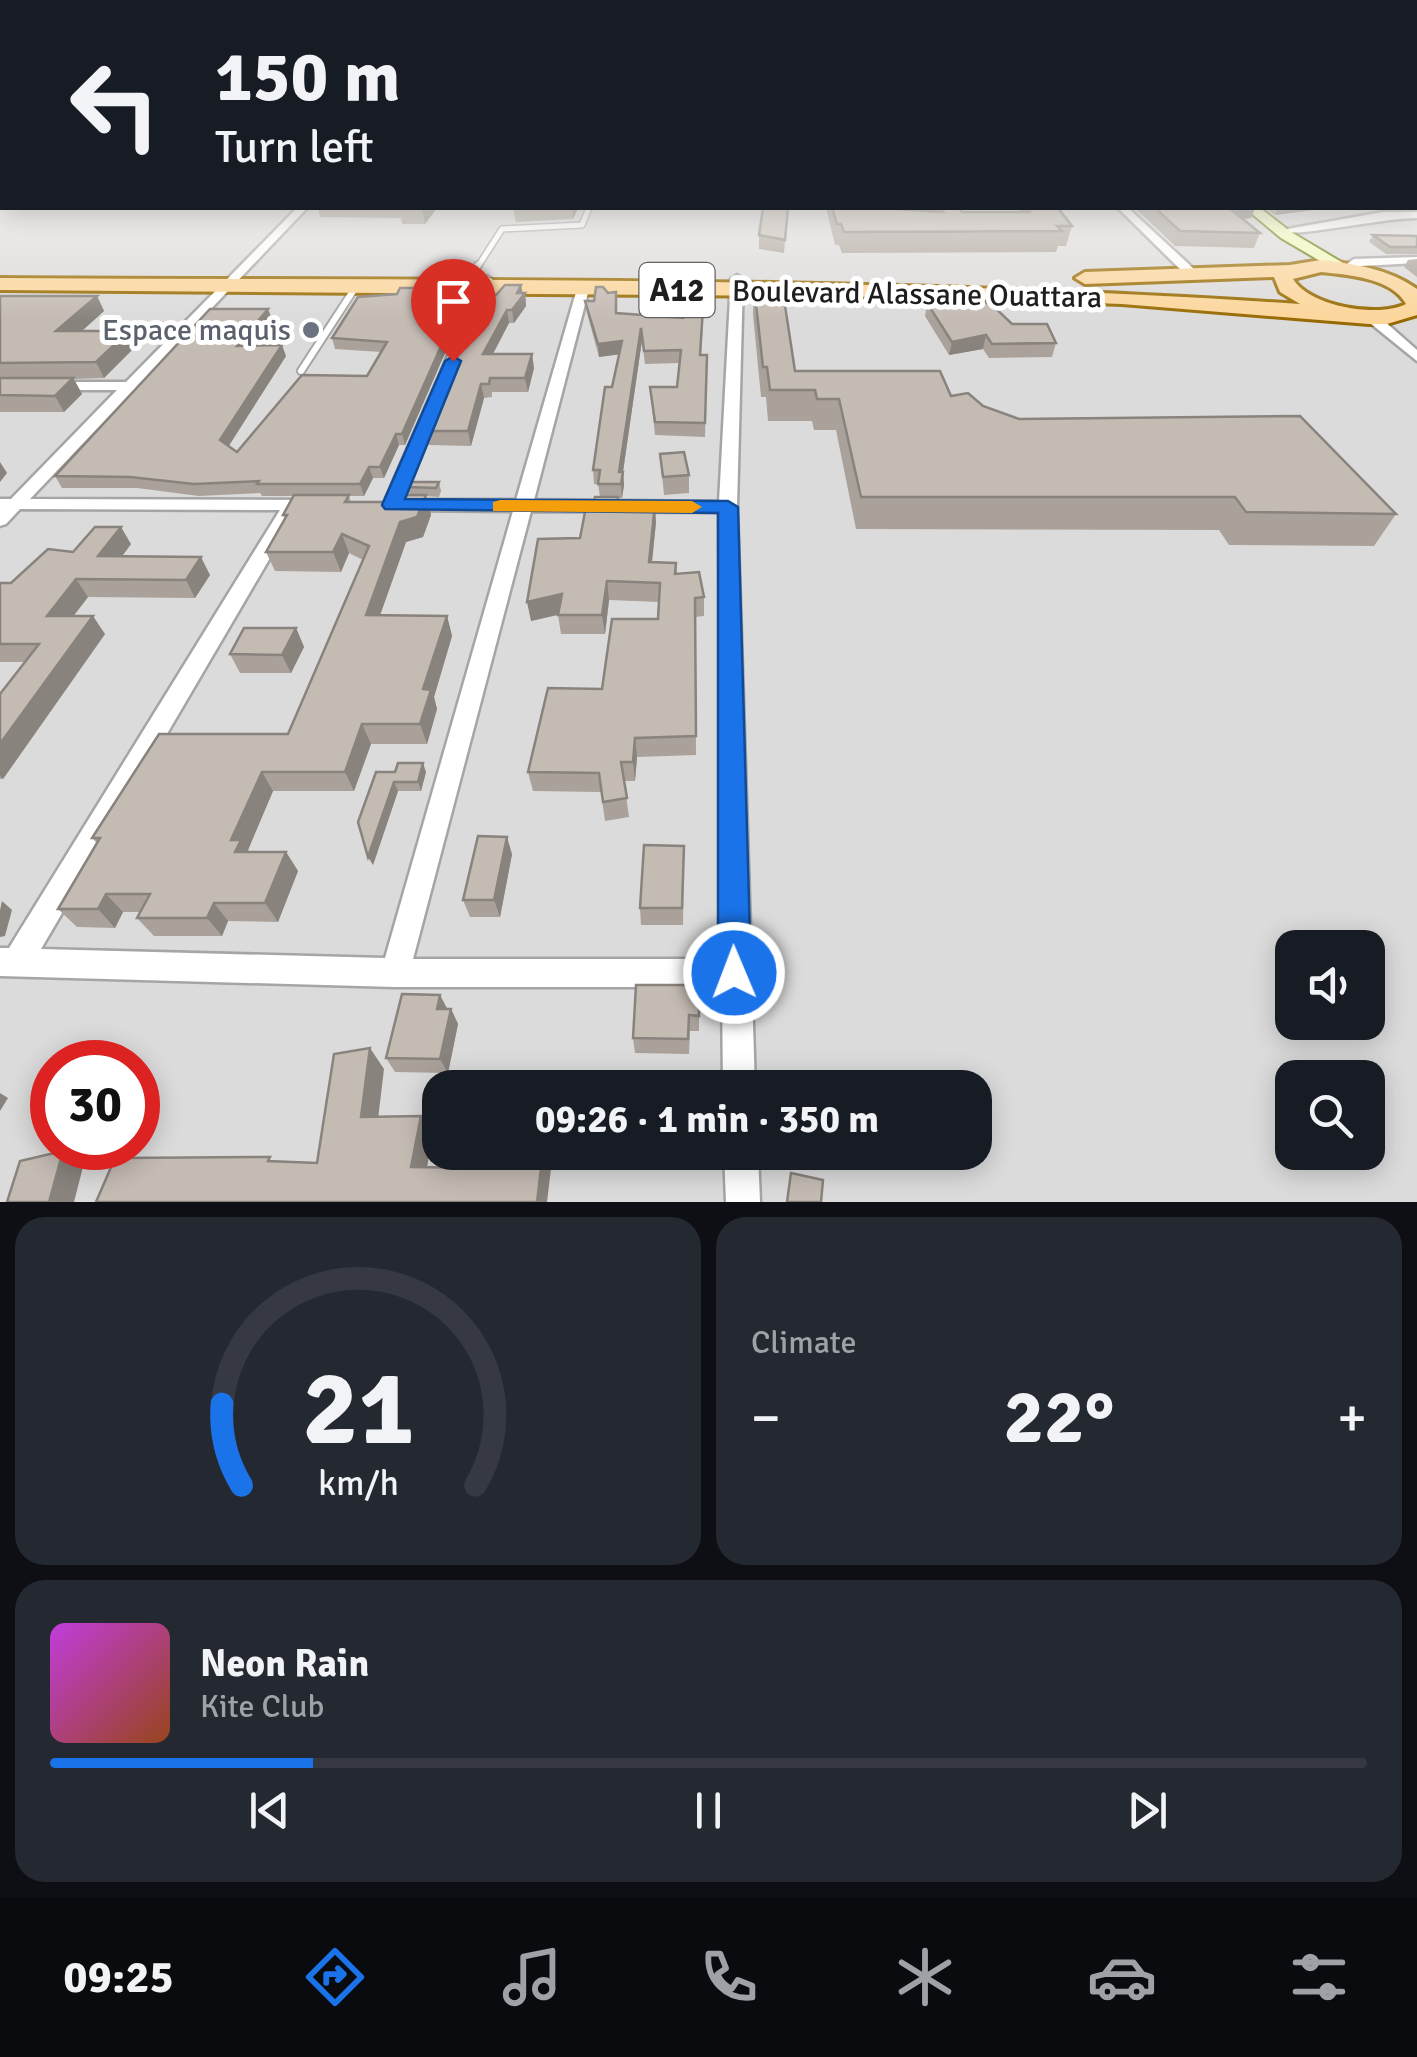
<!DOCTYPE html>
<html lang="en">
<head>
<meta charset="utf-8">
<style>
	:root { --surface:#171b24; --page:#242831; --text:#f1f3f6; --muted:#9ea1a6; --line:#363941; --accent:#1a73e8 }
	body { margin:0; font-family:Signika,sans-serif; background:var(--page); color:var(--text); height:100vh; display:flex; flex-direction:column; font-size:38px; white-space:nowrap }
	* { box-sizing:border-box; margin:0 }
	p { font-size:32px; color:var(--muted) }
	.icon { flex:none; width:55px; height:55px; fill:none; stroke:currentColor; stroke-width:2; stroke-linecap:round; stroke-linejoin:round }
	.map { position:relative; height:1202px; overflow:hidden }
	.drawer { display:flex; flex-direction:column; gap:15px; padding:15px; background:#0d0f14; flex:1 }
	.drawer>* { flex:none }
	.banner { position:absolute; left:0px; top:0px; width:1418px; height:210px; box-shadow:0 5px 25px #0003; background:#171b24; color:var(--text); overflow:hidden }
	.controls { position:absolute; left:1275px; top:930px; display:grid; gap:20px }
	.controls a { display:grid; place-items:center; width:110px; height:110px; border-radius:20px; background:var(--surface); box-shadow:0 5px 25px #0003; font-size:50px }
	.speed { position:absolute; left:30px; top:1040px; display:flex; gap:20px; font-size:50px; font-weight:700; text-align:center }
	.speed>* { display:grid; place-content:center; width:130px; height:130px; border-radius:50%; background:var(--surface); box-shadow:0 5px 25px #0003; line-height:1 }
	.speed .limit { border:15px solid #d22; background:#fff; color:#111 }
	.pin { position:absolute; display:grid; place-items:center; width:85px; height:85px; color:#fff; margin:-102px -42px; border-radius:50% 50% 50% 0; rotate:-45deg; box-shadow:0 0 10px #0007 }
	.pin .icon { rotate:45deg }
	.me { position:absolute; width:110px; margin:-55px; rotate:359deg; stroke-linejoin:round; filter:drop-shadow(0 0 8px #0008) }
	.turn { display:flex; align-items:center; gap:35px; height:210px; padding:0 50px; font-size:45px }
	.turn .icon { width:130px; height:130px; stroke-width:2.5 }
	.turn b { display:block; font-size:70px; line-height:85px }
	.big { font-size:75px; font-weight:700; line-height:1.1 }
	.drawer .widget { flex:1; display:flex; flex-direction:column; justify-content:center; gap:15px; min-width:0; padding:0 35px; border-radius:30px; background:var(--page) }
	.drawer .dial { align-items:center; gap:0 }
	.dial svg { height:260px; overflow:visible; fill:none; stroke:var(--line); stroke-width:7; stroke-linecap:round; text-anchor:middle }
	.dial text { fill:var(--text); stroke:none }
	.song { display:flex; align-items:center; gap:30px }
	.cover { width:120px; height:120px; border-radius:15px; background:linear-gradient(135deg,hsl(290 70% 55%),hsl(20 70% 35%)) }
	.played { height:10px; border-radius:5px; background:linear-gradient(90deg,var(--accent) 20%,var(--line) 20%) }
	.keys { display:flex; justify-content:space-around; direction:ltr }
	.heat { display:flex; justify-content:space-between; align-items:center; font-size:55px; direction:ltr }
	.drawer .tiles { flex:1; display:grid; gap:15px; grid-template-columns:1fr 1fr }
	.widget:last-child { grid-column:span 2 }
	.trip { position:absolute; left:422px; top:1070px; width:570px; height:100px; border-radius:30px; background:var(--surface); box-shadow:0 5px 25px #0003; font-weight:700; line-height:100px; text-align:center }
	.dock { display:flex; height:160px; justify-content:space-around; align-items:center; background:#090b0e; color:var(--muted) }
	.dock .icon { width:70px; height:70px }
	.dock .current { color:var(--accent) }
	.dock b { font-size:45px; color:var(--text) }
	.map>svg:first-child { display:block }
	.residential { fill:#dcdbdb; fill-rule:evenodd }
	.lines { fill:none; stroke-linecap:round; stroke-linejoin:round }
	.lane-far1-casing { stroke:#a5a5a5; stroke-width:8 }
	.lane-casing { stroke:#a5a5a5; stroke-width:10 }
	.street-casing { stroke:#a5a5a5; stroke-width:5 }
	.secondary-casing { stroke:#667604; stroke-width:4 }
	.primary-casing { stroke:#976a00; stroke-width:6 }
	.lane-far1 { stroke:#fff; stroke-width:5 }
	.lane { stroke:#fff; stroke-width:6 }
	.street { fill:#fff; fill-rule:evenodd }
	.secondary { fill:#f4fab7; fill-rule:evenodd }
	.primary { fill:#fcd69b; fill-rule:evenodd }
	.wall { fill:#a9a19a }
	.shaded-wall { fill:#89837d }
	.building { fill:#c4bbb3; stroke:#89837d; stroke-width:2.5 }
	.route { fill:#1a73e8; stroke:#114b97; stroke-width:2.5 }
	.slow { fill:#f59e0b }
	.worship-dot { fill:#6b7280; stroke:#fff; stroke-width:4 }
	.labels { text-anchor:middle; stroke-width:10; stroke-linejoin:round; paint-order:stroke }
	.far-street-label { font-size:30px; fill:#1e1e1e; stroke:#fff }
	.far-worship-label { font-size:30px; fill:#5b616d; stroke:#fff; text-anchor:end }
	.shield { fill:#fff; stroke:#626262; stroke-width:2.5 }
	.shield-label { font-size:32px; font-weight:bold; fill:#1e1e1e }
</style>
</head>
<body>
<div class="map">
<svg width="1417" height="1202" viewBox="0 0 1417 1202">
	<rect width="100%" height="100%" fill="#efece4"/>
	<path class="residential" d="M0,153L2,208H1415L1417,153V1202H0ZM1292,948H1368V1022H1292ZM52,1062H138V1148H52ZM1292,1078H1368V1152H1292ZM440,1088H975V1152H440Z"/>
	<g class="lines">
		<defs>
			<path id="lane-far1" d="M477,268L502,229L582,225L589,208"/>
			<g id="lane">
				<path d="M463,289L478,265"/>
				<path d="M301,371L355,288"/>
			</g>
			<g id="street">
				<path d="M297,208H307L30,499L313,500L322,505L313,510H298L41,949L385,958L513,511L392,510L383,505L481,280L487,276L493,280L403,500H516L577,289L583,285L589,289L534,500L719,502L731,279L737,275L743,279L737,507L755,1088H723L722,987H395L0,976V948H9L280,510L20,509L6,524L0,526V499H11L117,390H0V382H126ZM531,511L719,512L722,959H413Z"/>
				<path d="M1118,208H1128L1194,269V275H1186Z"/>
				<path d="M1383,212H1417V218C1386,217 1292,239 1276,231Z"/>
				<path d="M1417,257V263L1361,266L1362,271L1356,275L1350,271L1348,263L1354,259Z"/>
				<path d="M1365,313H1375L1417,350V361L1365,319Z"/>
				<path d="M724,1152H758L760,1202H726Z"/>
			</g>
			<path id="secondary" d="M1245,208H1260L1291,232L1353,269L1339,272L1281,238Z"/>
			<path id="primary" d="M1321,260C1355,264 1389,269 1417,289V315L1387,324H1369L1122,304L918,297L0,290V278C433,281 868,275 1300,304L1280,292L1274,277L1085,284L1075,278L1085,272L1290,265ZM1321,272C1349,275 1392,278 1406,304C1379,318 1310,307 1293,279Z"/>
		</defs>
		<use href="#lane-far1" class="lane-far1-casing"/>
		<use href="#lane" class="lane-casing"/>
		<use href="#street" class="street-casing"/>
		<use href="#secondary" class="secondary-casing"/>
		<use href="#primary" class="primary-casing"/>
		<use href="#lane-far1" class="lane-far1"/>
		<use href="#lane" class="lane"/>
		<use href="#street" class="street"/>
		<use href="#secondary" class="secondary"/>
		<use href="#primary" class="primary"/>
	</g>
	<g class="wall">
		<path d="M1415,175H1417V208H1394H1415Z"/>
		<path d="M318,208H437L425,224H402L401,218L320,217Z"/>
		<path d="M513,208H578L573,219L516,222Z"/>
		<path d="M788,208L784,253L759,249V235Z"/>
		<path d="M826,208H880L930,211L929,208H960L962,212H1019L1020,208H1058L1072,226L1066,246H1058L1056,252L842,253L839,245H835Z"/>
		<path d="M1135,208H1255L1251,218L1243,219L1260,233L1254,248L1175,246Z"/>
		<path d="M1265,208H1327L1275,215Z"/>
		<path d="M1373,235L1417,236V254H1386L1369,242Z"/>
		<path d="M1417,259V277L1404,267L1408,260Z"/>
		<path d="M521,285L522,293H525L526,306L514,323H509L493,354L534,368L528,392H492V397L484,398L471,446L429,445L426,431L496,295Z"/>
		<path d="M754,286L795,371L951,396L983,406L1019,419L1396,514L1374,546L1229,545L1219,530L856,529L836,430H814L812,421H768L766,397H761L753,314Z"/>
		<path d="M424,288V291L434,297L465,307L405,445H399L384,478H373L364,496H349L351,502H399L410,495L408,487L439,482L441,491L439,497L426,496L431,515L423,537L406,542L380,615L447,616L452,636L434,697L437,709L427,744H371L354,791H273L248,850V852H286L298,871L278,922L228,921L222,936H154L137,918L140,912H123L115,928L77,927L58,909L97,843L92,838L288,734L363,560L349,553L341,572L275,571L266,552L285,519L283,515L294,496H262L260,493L199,496L137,488H62L55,476L272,319L250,346L286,356L228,446L237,452L367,376L381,352L335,349L332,338L397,294Z"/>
		<path d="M0,296H97L104,311L82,331H129L136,346L104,378L74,379L82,394L64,412H0Z"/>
		<path d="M585,301H594L617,313L683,318L704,304L701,355H707L705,437L655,435L650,387H677L679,363L645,364L642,340L623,472L624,485L622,498H618L619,503L656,522L652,562L676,563L677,574L704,597V616L695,617L696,755L637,757L635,781H624L629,817L605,821L601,792L533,791L528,772L602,689L658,619L659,602L609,600L605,634H561L558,615L531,621L580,538L593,507L600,497L598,484H594L593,470L619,354L599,357L587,313Z"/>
		<path d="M927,303L1012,324L1056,343L1052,357L989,358L983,349L949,355L925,316Z"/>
		<path d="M660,454L689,475V493L664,495Z"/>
		<path d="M131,544L122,556L210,575L195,598L88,597L73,616L105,634L3,779H0V694L25,662H0V583H11L73,552Z"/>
		<path d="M296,628L304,647L291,673H240L230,654Z"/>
		<path d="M376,772H426L421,791H398L373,865Z"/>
		<path d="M684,846L683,925H641L640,908Z"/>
		<path d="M512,854L500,917H470L463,900Z"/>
		<path d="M699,985V1031H690L689,1054L635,1053L633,1038Z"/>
		<path d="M448,1009H451L458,1024L448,1073L395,1072L386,1058Z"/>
	</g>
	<g class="shaded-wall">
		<path d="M423,208H437L425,224L422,209Z"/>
		<path d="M572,208H578L573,219Z"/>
		<path d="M1228,208H1255L1251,218L1223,221Z"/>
		<path d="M1278,208H1327L1275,215Z"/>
		<path d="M521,285L523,295L525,293L526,306L514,323L512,310L517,293Z"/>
		<path d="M97,296L104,311L65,346L56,331Z"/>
		<path d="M463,297L465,307L405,445L402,434Z"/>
		<path d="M268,309L272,319L241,357L237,346Z"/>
		<path d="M507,310L509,323L486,367L483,354Z"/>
		<path d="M641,328L642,340L621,485L619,472Z"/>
		<path d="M129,331L136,346L104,378L96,362Z"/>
		<path d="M986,335L983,349L949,355L952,342Z"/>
		<path d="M622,341V354L599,357L598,344Z"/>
		<path d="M282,345L286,356L225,452L220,440Z"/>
		<path d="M532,354L534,368L528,392L525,378Z"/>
		<path d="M73,378L82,394L64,412L55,396Z"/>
		<path d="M481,384L484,398L471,446L468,431Z"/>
		<path d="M396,434L399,445L384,478L380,467Z"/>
		<path d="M0,462L7,473L0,482Z"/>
		<path d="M369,467L373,478L364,496L360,484Z"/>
		<path d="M623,472L624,485L622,498L621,484Z"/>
		<path d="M426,495L431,515L423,537L406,542L373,635L366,615L400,522Z"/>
		<path d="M655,504L656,522L650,581L649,562Z"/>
		<path d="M121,527L131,544L109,574L98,556Z"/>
		<path d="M342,534L349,553L341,572L333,552Z"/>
		<path d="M201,557L210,575L195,598L186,580Z"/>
		<path d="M76,579L88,597L60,634L47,616Z"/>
		<path d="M607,581L609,600L605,634L602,615Z"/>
		<path d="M562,594L565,613L531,621L527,602Z"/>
		<path d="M93,616L105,634L3,779L0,776V744Z"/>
		<path d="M447,616L452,636L434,697L437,709L427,744L420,724L423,689Z"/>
		<path d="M296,628L304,647L291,673L282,655Z"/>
		<path d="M362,724L371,744L354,791L345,772Z"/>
		<path d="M635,738L637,757L635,781L633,762Z"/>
		<path d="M423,763L426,772L421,791L418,782Z"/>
		<path d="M262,772L273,791L248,850L253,859L235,852L231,840Z"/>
		<path d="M394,782L398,791L373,865L368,857Z"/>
		<path d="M507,837L512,854L500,917L494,900Z"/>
		<path d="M286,852L298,871L278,922L265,903Z"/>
		<path d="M106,894L123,912L115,928L98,909Z"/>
		<path d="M2,901L12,910L5,936L0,937V910Z"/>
		<path d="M214,903L228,921L222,936L207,918Z"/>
		<path d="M440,995L448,1010L437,1009Z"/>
		<path d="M451,1009L458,1024L448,1073L440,1059Z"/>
		<path d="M370,1048L384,1069L376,1136L361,1117Z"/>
		<path d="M0,1093L8,1098L0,1111Z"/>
		<path d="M421,1116L433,1134L424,1184L411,1167Z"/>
		<path d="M63,1151L84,1163L74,1202H49Z"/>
		<path d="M543,1152H553L547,1202H537Z"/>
	</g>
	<g class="building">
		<rect x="1415" y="175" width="2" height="22"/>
		<path d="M400,208H423L422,209H398Z"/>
		<path d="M763,208H788L785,240L759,235Z"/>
		<path d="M832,208H880L943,212L940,208H960L962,212H1030L1027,208H1058L1072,226H1057L1062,231L844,232L841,224H837Z"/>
		<path d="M1155,208H1229L1260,233L1180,231Z"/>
		<path d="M1373,235L1417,236V247H1390Z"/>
		<path d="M505,285H521L517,293H525L512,310H507L483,354H532L525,378H490L489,384H481L468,431H426L483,295H496Z"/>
		<path d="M754,286H782L795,371H940L951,396L968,393L983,406L1019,419L1300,416L1396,514L1246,512L1235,497H861L839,399H817L815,390H770L767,367H763Z"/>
		<path d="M596,287H603L608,293L616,292V313L683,318L686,292H704L700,355H707L705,423L655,422L650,387H677L681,350L644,351L641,328L619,472H623L621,484H598L600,470H593L605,387H612L622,341L598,344L585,301H594Z"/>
		<path d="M400,288H424L422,291H433L430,297H463L402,434H396L380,467H369L360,484H257L259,481L194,484L130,477L55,476L210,309H268L237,346L282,345L220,440L237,452L302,375L367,376L387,342L332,338L358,297L397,294Z"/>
		<path d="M0,296H97L56,331H129L96,362L0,363Z"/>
		<path d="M927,303H990L1012,324H1047L1056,343L992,344L986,335L952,342Z"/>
		<path d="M0,378H73L55,396L0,395Z"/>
		<path d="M684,452L689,475L663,477L660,454Z"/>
		<path d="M409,482H439L436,488L408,487Z"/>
		<path d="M294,495H349L345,502H399L401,495H426L417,517L400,522L366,615L447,616L423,689L431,690L420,724H362L345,772H262L231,840H241L235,852H286L265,903H214L207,918H137L150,894H106L98,909H58L100,838H92L159,734H288L369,546L342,534L333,552H266L287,515H283Z"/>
		<path d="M595,497H618L617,503L655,504L649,562L676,563L675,574L699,572L704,597L695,598L696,736L635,738L633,762H621L627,798L603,802L599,773L528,772L548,688L602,689L612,619H658L660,583L607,581L602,615H558L562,594L527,602L538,539L580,538L586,507H593Z"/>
		<path d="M95,527H121L98,556L201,557L186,580L76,579L47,616H93L0,744V694L39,644H0V583H11L48,549L73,552Z"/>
		<path d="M244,628H296L282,655L230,654Z"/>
		<path d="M398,763H423L418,782H394L368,857L358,822L376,772H395Z"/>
		<path d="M478,836L507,837L494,900H463Z"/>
		<path d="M644,845L684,846L682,908H640Z"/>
		<path d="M636,985H699V1016L689,1015L688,1039L633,1038Z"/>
		<path d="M402,994L440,995L437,1009H451L440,1059L386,1058Z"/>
		<path d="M370,1048L361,1117L421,1116L411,1167L488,1168L491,1152H543L537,1202H96L115,1158L270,1157L268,1161L317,1163L334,1054Z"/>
		<path d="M63,1151L49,1202H7L20,1161Z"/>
		<path d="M791,1173L823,1180L821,1202H787Z"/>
	</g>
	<linearGradient id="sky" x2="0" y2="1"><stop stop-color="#8cbee4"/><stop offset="0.48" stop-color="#f8f6f3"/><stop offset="1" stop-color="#f8f6f3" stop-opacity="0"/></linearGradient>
	<rect width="1417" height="321" fill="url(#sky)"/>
	<path class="route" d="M453,356L461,361L405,499L728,501L738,507L751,973L746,985L734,990L723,985L718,973V513L385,509L382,505L445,361Z"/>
	<path class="slow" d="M500,500L692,501L702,507L692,513L493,511V502Z"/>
	<circle class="worship-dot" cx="311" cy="330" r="10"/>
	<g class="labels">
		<g class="far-street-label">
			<text transform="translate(917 294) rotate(1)" y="10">Boulevard Alassane Ouattara</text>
		</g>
		<g class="far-worship-label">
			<text x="291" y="340">Espace maquis</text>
		</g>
		<rect class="shield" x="639.5" y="263" width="75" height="54" rx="8"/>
		<g class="shield-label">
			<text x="677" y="301">A12</text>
		</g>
	</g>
</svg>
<div class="controls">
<a><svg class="icon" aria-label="sound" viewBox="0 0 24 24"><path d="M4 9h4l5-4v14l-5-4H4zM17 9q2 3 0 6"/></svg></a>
<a><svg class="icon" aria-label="search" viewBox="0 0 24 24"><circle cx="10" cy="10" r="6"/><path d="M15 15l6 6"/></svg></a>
</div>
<div class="speed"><div class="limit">30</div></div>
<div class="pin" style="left:453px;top:361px;background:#d93025"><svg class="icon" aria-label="arrive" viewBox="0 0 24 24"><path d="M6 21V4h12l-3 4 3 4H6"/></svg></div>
<svg class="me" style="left:734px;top:973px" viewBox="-20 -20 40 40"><circle r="17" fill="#1a73e8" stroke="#fff" stroke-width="3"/><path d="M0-11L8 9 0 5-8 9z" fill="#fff"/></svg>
<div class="trip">09:26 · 1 min · 350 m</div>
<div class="banner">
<div class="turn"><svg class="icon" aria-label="left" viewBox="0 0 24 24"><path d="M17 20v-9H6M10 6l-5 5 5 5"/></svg><div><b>150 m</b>Turn left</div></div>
</div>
</div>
<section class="drawer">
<div class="tiles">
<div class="widget dial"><svg viewBox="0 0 100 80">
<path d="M14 69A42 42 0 1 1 86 69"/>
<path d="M14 69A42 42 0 0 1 8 44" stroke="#1a73e8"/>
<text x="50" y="56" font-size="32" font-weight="700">21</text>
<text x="50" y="72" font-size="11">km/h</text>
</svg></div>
<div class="widget"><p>Climate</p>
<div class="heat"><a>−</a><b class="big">22°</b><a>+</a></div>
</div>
<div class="widget">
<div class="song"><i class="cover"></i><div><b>Neon Rain</b><p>Kite Club</p></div></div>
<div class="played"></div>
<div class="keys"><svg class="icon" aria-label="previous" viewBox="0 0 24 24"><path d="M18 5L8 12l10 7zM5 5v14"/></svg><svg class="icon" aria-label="pause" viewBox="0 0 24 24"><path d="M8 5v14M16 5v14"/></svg><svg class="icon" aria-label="next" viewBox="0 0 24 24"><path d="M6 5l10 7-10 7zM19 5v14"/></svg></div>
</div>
</div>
</section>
<nav class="dock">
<b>09:25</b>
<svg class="icon current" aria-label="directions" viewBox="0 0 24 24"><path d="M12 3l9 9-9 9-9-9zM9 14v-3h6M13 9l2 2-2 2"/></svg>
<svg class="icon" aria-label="music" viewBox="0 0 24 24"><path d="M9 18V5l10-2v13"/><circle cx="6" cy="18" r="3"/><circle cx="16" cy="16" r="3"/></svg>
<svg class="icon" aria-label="phone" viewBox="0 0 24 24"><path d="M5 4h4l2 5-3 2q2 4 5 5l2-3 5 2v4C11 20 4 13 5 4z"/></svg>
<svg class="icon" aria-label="climate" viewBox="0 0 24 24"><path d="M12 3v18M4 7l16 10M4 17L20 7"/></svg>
<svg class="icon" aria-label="car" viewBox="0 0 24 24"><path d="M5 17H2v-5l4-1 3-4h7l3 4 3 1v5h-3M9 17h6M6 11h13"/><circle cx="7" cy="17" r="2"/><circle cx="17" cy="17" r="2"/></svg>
<svg class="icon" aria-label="filters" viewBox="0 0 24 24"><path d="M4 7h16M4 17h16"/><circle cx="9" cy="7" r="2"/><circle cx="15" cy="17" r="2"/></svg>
</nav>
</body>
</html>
